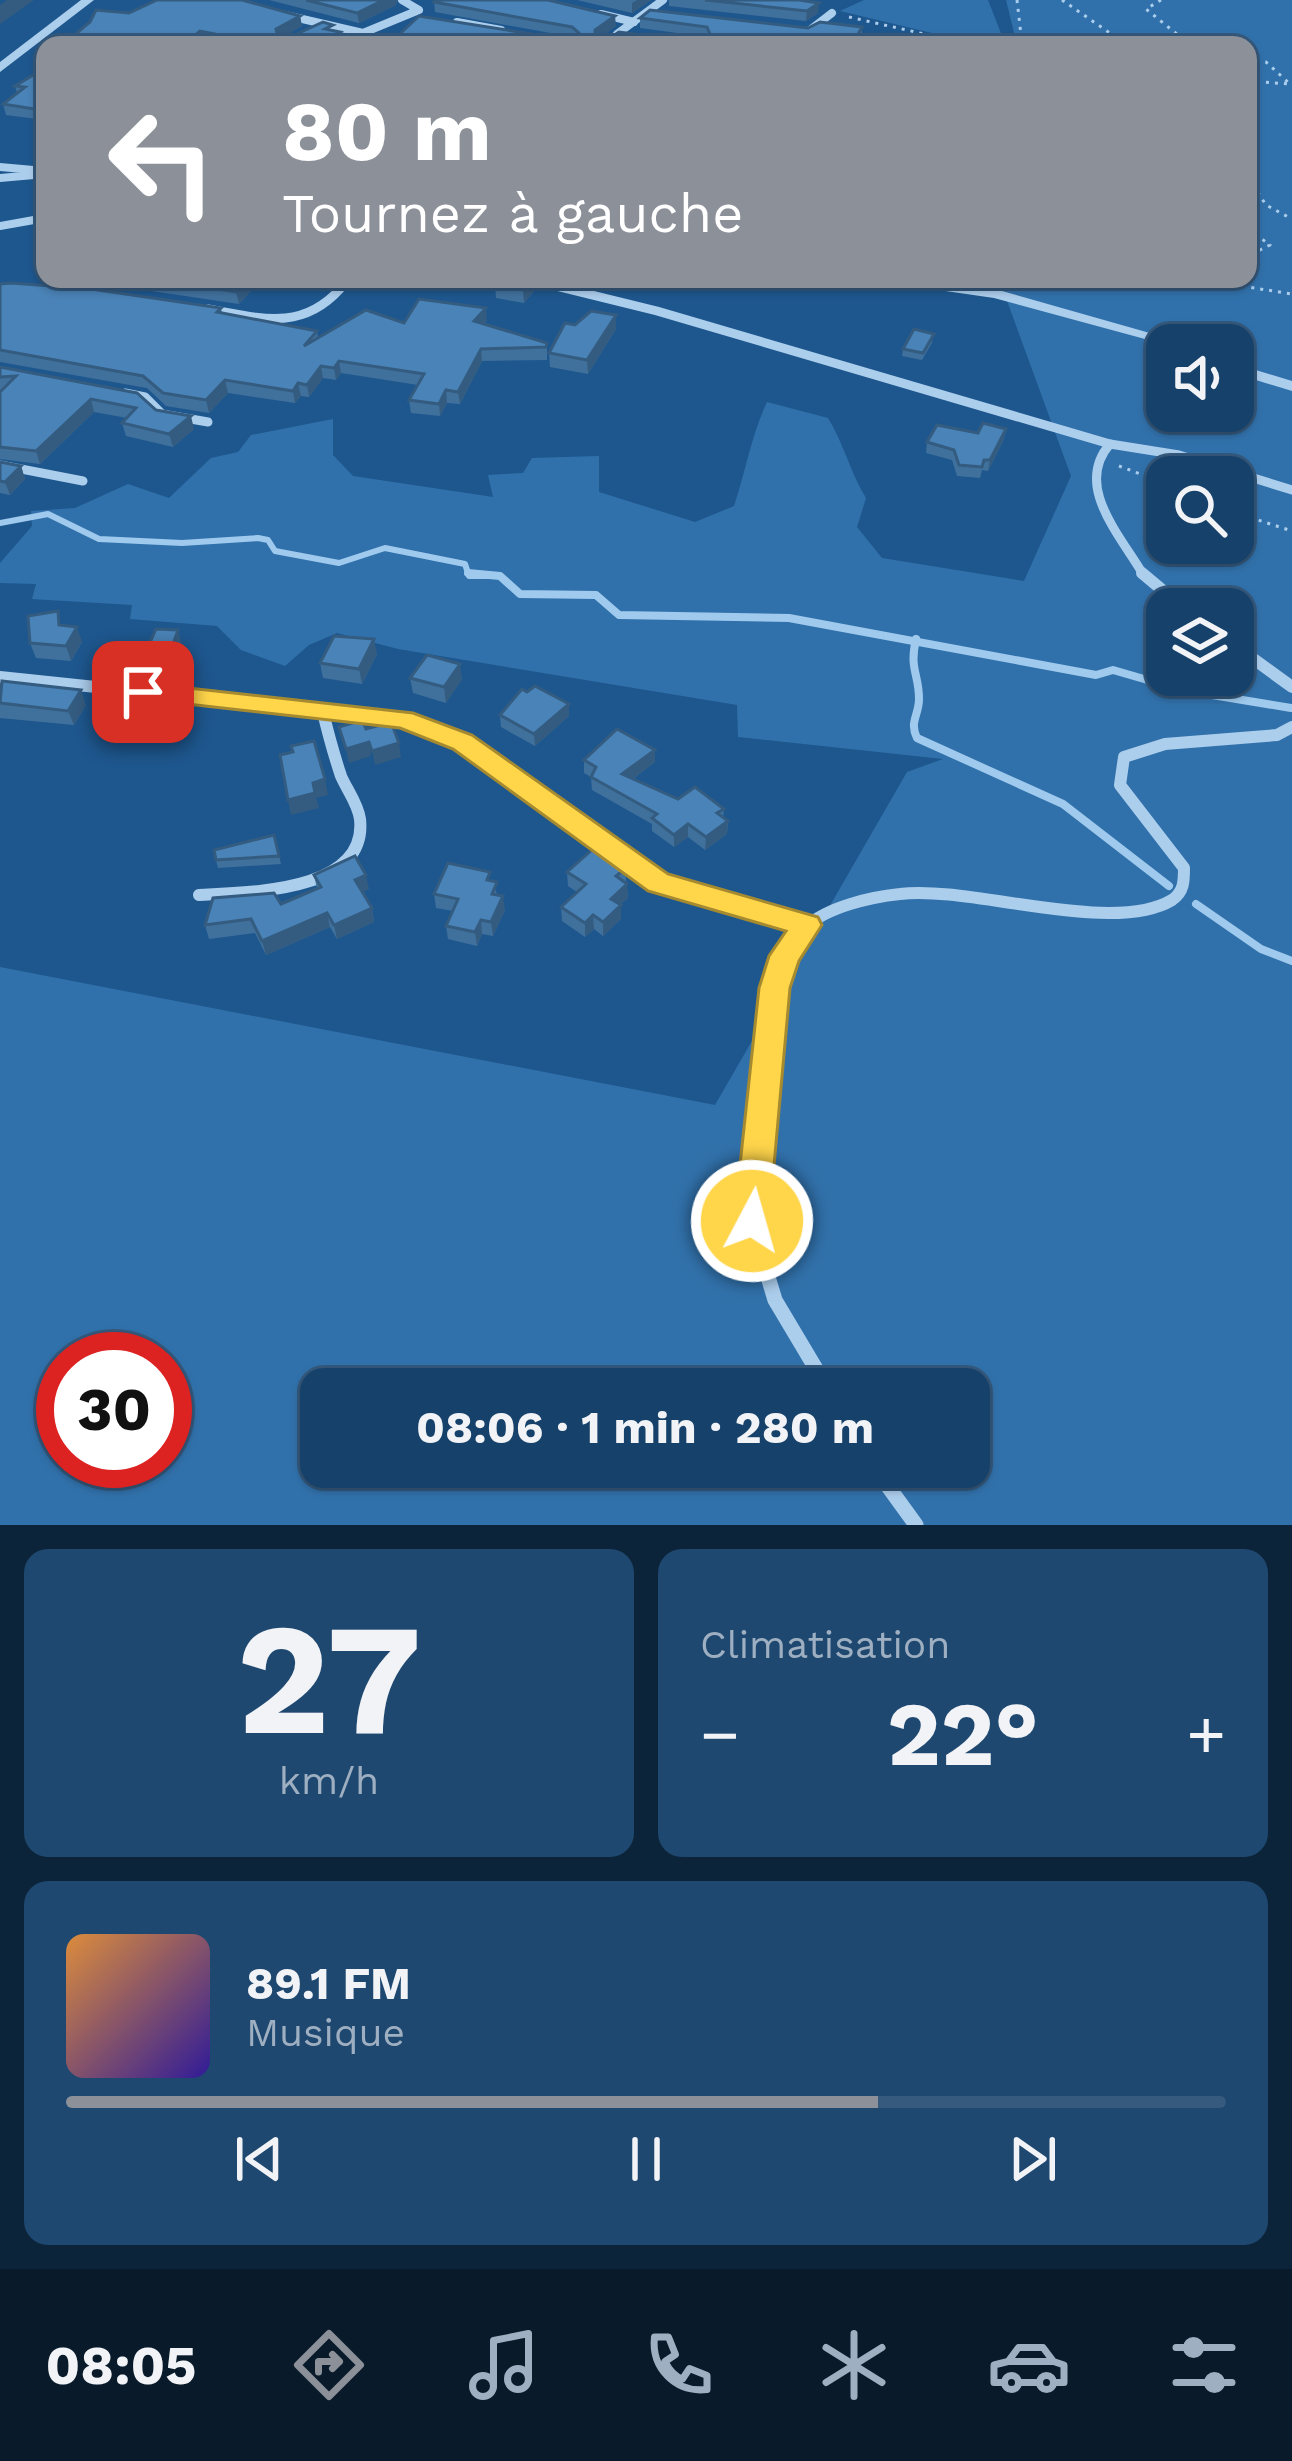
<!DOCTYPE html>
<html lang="fr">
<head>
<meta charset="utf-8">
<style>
	:root { --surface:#16416a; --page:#1f4870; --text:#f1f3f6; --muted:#9eafc1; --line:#355a7e; --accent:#8c9099 }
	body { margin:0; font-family:"Work Sans",sans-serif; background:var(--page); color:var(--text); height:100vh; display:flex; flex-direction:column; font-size:45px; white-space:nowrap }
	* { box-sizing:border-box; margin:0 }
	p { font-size:39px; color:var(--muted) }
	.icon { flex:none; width:66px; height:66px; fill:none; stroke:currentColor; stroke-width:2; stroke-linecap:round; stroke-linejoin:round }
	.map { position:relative; height:1525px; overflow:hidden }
	.sheet { display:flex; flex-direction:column; gap:24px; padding:24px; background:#0c243a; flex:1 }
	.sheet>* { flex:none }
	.banner { position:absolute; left:36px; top:36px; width:1221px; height:252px; border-radius:24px; box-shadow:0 3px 9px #0004,0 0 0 3px var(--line); background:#8c9099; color:#fff; overflow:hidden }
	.fabs { position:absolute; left:1146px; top:324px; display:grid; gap:24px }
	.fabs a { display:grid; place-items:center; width:108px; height:108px; border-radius:24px; background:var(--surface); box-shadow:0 3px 9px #0004,0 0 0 3px var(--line); font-size:60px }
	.speed { position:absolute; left:36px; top:1332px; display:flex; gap:24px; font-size:60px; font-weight:700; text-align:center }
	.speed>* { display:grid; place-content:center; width:156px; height:156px; border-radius:50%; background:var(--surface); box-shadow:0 3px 9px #0004,0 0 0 3px var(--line); line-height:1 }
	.speed .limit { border:18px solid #d22; background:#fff; color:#111 }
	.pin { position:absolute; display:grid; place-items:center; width:102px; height:102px; color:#fff; margin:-51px; border-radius:24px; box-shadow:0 6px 18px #0006 }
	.me { position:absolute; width:132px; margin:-66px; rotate:6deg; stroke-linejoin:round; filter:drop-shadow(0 0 9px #0008) }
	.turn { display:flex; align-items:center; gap:42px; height:252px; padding:0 48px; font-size:54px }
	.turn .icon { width:156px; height:156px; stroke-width:2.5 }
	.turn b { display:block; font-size:84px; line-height:102px }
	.big { font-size:90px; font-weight:700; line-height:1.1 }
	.sheet .card { flex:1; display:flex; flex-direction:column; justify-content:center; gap:18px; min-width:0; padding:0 42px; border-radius:24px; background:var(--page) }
	.sheet .dial { align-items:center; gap:0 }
	.dial b { font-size:156px; line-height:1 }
	.song { display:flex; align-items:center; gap:36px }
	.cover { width:144px; height:144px; border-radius:18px; background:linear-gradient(135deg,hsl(30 70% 55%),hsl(250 70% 35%)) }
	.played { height:12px; border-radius:6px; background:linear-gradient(90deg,var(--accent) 70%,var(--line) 70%) }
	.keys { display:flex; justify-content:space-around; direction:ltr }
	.heat { display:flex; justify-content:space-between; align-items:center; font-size:66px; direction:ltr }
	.sheet .tiles { flex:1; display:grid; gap:24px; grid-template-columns:1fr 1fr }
	.card:last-child { grid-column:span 2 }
	.trip { position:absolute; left:300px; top:1368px; width:690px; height:120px; border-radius:24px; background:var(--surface); box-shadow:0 3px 9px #0004,0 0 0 3px var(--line); font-weight:700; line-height:120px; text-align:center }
	.dock { display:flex; height:192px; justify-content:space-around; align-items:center; background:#091a2a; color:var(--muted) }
	.dock .icon { width:84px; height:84px }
	.dock .selected { color:var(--accent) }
	.dock b { font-size:54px; color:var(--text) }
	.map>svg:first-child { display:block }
	.green { fill:#3171ab; fill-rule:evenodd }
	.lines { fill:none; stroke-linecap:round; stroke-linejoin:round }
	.stream-far1 { stroke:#9fcaee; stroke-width:6 }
	.stream { stroke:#9fcaee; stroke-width:8 }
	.path { stroke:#acceed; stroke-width:3; stroke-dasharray:3 6; stroke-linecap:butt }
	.minor-far3 { stroke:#acceed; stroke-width:8 }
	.minor-far2 { stroke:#acceed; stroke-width:9 }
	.minor-far1 { stroke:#acceed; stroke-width:12 }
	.minor { stroke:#acceed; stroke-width:15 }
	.tertiary { fill:#acceed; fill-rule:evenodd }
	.wall { fill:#40719d }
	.shaded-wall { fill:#345c80 }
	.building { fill:#4a83b7; stroke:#345c80; stroke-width:3 }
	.route { fill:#ffd54a; stroke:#a68a30; stroke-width:3 }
</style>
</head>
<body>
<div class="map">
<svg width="1292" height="1525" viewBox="0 0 1292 1525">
	<rect width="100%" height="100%" fill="#1e578e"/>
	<g class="green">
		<path d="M864,0H988L1002,36L978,44L840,11Z"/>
		<path d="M1006,0H1292V1525H0V967L715,1105L907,772L943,759L738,737L737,705L398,649L337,633L309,645L285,666L241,650L217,626L130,619L132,605L32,599L36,584L0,583V563L32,526L31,511L75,508L128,484L169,498L211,458L238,452L251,435L333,419V455L353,476L493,497L488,475L523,473L532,458L599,456V492L695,522L734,506C746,470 751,436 767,402L828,418C844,444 850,472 866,498L857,527L882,558L1024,581L1071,476L999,279H1248V45H1017ZM1167,345H1233V411H1167ZM1167,477H1233V543H1167ZM1167,609H1233V675H1167ZM63,1359H165V1461H63ZM321,1389H969V1467H321Z"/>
	</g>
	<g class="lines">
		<path class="stream-far1" d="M0,523L48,514L99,539L182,543L258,538L268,540L275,551L339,563L385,548L465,564L469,576H500"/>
		<g class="stream">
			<path d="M468,573L500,576L520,594L596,595L619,615L789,618L1096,675L1113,670L1182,690L1291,708"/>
			<path d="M916,639C909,670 919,673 919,699C919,715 909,722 917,738L1063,804L1169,886"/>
			<path d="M1196,904L1261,949L1292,961"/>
		</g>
		<g class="path">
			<path d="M1017,0L1021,35"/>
			<path d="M1062,0L1120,40L1119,45"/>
			<path d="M1161,0L1146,9L1178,35L1204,45"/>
			<path d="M849,17L973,45"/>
			<path d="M994,45L1002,36L1021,35L1028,45"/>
			<path d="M1248,57L1266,62L1291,85"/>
			<path d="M1248,81L1290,84"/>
			<path d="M1248,177L1266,205L1292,219"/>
			<path d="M1248,229L1270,245L1248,256"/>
			<path d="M1198,279L1292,294"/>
			<path d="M1119,466L1167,484"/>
			<path d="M1233,512L1292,531"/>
		</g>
		<g class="minor-far3">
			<path d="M601,14L634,22"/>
			<path d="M285,15L363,33L419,10L402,0"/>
			<path d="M457,22L501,30"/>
			<path d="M810,30L832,13"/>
			<path d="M617,34L663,0"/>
			<path d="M0,178L45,174"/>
			<path d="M0,226L45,218"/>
		</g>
		<g class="minor-far2">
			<path d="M527,279L657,311L1110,444L1179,455L1292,490"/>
			<path d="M97,293H106L120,279"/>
			<path d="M208,309C259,318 301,332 340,289"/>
			<path d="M125,393L145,397L162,414L208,422"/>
			<path d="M1110,444C1073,486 1121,536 1144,576"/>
			<path d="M0,465L83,481"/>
		</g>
		<g class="minor-far1">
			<path d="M1142,573L1185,609"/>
			<path d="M1233,644L1292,687"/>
			<path d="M0,677L403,719L463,742L659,883L807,925"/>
			<path d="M199,895C248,892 368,893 360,819C358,804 347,790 341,776C334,755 328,733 323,712"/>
			<path d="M775,992C780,968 787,945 806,927C827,907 871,897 900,894C970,885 1112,936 1172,900C1184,892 1184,881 1184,868L1120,785L1124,757L1165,744L1277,735L1292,727"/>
		</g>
		<g class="minor">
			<path d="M775,989L751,1221L775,1300L828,1389"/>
			<path d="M874,1467L916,1525"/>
		</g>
		<g class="tertiary">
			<path d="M81,0H94L0,72V62Z"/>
			<path d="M0,163L45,167V175L0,171Z"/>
			<path d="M883,279H921L995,289L1192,345H1167L994,298L890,283Z"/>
			<path d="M1233,363L1292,381V391L1233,373Z"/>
		</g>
	</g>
	<g class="wall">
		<path d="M269,0H397L396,5L359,23Z"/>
		<path d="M577,0H651L632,13Z"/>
		<path d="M669,0H799L818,13L806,21L669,6Z"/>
		<path d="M434,2L616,26L596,40L602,43L619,32L704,43L709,41L707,37L640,28V18L808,28L862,27V38L857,45H388L576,41L572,37L435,12Z"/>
		<path d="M129,13L300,16L302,26L278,39L279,42L333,31L342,43L338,45H220L202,42L198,45H62Z"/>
		<path d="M45,68V114L37,119L6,115L3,104L17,93L15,86Z"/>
		<path d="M45,257V279H90L87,283L40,279L36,266Z"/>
		<path d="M136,279H262L239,304L138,289Z"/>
		<path d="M535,279V290L524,303L496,298L495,284Z"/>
		<path d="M0,284L221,308L222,313L317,331L318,338L404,323L487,320L484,324L547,343V360L482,361L460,404L447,403L440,416L411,413L409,400L418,385L341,373L336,380L323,378L309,397L301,396L295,403L228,393L209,413L166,406L147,388L0,362Z"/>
		<path d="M616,329L588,374L550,367L549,353Z"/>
		<path d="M933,341L922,360L902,356L903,349Z"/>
		<path d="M0,367L156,410L194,429L173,447L126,436L122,423L127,418L94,412L40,464L0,459V392L2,390H0Z"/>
		<path d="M1006,429L1004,439L988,471L982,470L980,478L957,476L952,460L926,453L927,442Z"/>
		<path d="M0,462L21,466L25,479L10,495L0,493Z"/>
		<path d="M63,626L82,642L71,661L36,658L30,643Z"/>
		<path d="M182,645L176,665H152L147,649Z"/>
		<path d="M377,654L362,684L323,678L320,663Z"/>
		<path d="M410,678L462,679L446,703L413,693Z"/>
		<path d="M0,684L86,705L74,725L0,718Z"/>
		<path d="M500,715L569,716L535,746L501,727Z"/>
		<path d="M584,760L655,762L633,779L678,799L724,809L723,818L728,821L727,834L705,850L688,837L674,847L652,831V824L592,790L591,777L584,773Z"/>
		<path d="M274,835L281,864L218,868L216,860Z"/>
		<path d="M625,869L628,898L620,905L621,919L603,936L594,929L585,937L562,921L561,907L577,892L568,886L567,872Z"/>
		<path d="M314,875L369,889L362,892L372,908L374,922L337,939L330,927L266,955L255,933L209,939L205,925L281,904L317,889Z"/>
		<path d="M491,881L505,910L493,936L482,934L477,946L448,939L446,926L453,911L436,908L434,894Z"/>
	</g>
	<g class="shaded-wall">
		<path d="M7,0H34L0,24V5Z"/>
		<path d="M384,0H397L396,5L359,23L357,13Z"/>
		<path d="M637,0H651L632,13V3Z"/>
		<path d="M819,3L818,13L806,21L807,11Z"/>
		<path d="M300,16L302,26L278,40L276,29Z"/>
		<path d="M615,16L616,26L595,41V30Z"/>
		<path d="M200,31L202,42L198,45H183Z"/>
		<path d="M340,32L342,43L338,45H318Z"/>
		<path d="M45,101V114L37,119L34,109Z"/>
		<path d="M248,279H262L239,304L236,292Z"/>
		<path d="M532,279H535V290L524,303L523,289Z"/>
		<path d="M486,308L487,320L475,333L474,321Z"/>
		<path d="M616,315V329L588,374L587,360Z"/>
		<path d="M481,349L482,361L460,404L458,392Z"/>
		<path d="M339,361L341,373L336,380L334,368Z"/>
		<path d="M321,366L323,378L309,397L307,385Z"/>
		<path d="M225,380L228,393L209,413L206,400Z"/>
		<path d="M298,383L301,396L295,403L293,391Z"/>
		<path d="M446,390L447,403L440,416L439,404Z"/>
		<path d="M91,399L94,412L40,464L36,451Z"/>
		<path d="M191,416L194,429L173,447L169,434Z"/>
		<path d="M1006,429L1004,439L988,471L990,460Z"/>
		<path d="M21,466L25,479L10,495L5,482Z"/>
		<path d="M77,627L82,642L71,661L66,646Z"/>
		<path d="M178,630L182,645L176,665L171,650Z"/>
		<path d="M374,639L377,654L362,684L359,669Z"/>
		<path d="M460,664L462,679L446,703L444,687Z"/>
		<path d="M81,690L86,705L74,725L68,711Z"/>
		<path d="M569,704V716L535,746L534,734Z"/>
		<path d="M369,742L371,756L349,763L346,749Z"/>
		<path d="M399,743L401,757L375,765L372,751Z"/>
		<path d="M655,750V762L622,787V774Z"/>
		<path d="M325,779L328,795L316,798L319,808L291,815L288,800L313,783Z"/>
		<path d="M728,821L727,834L705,850L706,837Z"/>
		<path d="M688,824V837L674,847V835Z"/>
		<path d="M366,875L369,889L358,894L355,880Z"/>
		<path d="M627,884L628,898L611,913V899Z"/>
		<path d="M503,896L505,910L493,936L491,922Z"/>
		<path d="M621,905V919L603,936V922Z"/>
		<path d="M372,908L374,922L337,939L334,925Z"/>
		<path d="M327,913L330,927L266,955L262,941Z"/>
		<path d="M593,915L594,929L585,937V923Z"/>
		<path d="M481,920L482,934L477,946L475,932Z"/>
	</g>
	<g class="building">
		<path d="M157,0H242L300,16L276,29L279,42L323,22L333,25L325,29L340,32L318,45H253L256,42L200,31L183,45H62L90,22L96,10L129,13Z"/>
		<path d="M306,0H384L357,13Z"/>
		<path d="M436,0H548L615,16L595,30V38L602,43L619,32L704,43L712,39L707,27L640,18L650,10L808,28L820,22L862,27L852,45H824L825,43L785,38L779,45H650L624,42L621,45H388L419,16L576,41L579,33L572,27L434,2Z"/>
		<path d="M705,0H799L819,3L807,11Z"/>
		<path d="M45,68V101L34,109L3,104L25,87L15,86Z"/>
		<path d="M151,279H248L236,292Z"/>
		<path d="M499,279H532L523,289L495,284Z"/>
		<path d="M11,283L91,289L221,308L217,312L317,331L304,346L366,310L404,323L419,299L486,308L474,321L547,343L546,347L481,349L458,392L446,390L439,404L409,400L424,374L339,361L334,368L321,366L307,385L298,383L293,391L225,380L206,400L163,393L143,376L0,350V284Z"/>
		<path d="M591,311L616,315L587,360L549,353L565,323L575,325Z"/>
		<path d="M914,329L934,334L923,353L903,349Z"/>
		<path d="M0,367L137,393L156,410L191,416L169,434L122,423L136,408L91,399L36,451L0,447V392L16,376L0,377Z"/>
		<path d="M983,423L1006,429L990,460H984L982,467L959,465L954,450L927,442L937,425L978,433Z"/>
		<path d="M0,462L21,466L5,482L0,481Z"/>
		<path d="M58,611L59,625L77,627L66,646L30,643L28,616Z"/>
		<path d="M156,629L178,630L171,650L147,649Z"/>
		<path d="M334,636L374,639L359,669L320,663Z"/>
		<path d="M427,655L460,664L444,687L410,678Z"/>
		<path d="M2,681L81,690L68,711L0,703Z"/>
		<path d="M535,686L569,704L534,734L500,715L522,689L527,692Z"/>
		<path d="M362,720L366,729L391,722L399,743L372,751L369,742L346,749L339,727Z"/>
		<path d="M617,729L655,750L622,774L678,799L695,787L724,809L717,813L728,821L706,837L688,824L674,835L652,818L657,814L591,777L596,767L584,760Z"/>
		<path d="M314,741L325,779L313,783L315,793L288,800L280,755L293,752L291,746Z"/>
		<path d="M274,835L279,856L216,860L214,850Z"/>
		<path d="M593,849L625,869L616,876L627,884L611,899L621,905L603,922L593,915L585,923L561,907L586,884L567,872Z"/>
		<path d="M355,856L366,875L355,880L372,908L334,925L327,913L262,941L251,919L205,925L213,898L274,893L281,904L321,887L314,875Z"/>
		<path d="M448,863L490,872L487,880L497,882L492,894L503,896L491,922L481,920L475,932L446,926L458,899L434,894Z"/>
	</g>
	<path class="route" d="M143,683L413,713L472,735L668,874L818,917L822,925L799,961L790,988L769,1221L764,1232L752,1237L739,1232L734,1221L759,988L769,956L786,931L648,891L453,749L400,728L134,698L130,692Z"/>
</svg>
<div class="fabs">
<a><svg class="icon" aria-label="sound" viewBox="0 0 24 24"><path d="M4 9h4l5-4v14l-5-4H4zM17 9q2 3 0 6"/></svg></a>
<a><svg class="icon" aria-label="search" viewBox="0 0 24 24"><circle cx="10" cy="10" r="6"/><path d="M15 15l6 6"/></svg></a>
<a><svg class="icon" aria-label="layers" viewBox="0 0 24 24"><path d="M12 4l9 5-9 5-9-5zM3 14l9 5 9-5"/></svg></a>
</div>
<div class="speed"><div class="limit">30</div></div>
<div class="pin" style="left:143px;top:692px;background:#d93025"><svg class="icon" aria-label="arrive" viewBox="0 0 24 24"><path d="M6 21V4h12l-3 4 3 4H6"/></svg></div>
<svg class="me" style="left:752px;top:1221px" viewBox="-20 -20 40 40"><circle r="17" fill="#ffd54a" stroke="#fff" stroke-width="3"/><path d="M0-11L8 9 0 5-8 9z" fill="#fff"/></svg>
<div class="trip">08:06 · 1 min · 280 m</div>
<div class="banner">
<div class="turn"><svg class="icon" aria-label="left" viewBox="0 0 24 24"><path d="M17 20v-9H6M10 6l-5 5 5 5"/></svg><div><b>80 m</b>Tournez à gauche</div></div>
</div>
</div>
<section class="sheet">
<div class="tiles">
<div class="card dial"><b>27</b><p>km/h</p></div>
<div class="card"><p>Climatisation</p>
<div class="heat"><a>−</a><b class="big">22°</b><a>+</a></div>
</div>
<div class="card">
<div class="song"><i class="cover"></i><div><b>89.1 FM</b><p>Musique</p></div></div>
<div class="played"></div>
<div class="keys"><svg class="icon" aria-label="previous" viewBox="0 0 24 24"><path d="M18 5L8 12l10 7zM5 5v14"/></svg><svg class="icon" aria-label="pause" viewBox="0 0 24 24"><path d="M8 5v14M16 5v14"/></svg><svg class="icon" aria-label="next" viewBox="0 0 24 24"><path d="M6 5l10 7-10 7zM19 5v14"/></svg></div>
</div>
</div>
</section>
<nav class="dock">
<b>08:05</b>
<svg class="icon selected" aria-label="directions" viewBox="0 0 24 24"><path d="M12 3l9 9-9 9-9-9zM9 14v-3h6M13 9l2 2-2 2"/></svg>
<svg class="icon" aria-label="music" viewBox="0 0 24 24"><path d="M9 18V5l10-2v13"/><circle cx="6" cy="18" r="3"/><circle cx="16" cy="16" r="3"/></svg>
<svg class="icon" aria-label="phone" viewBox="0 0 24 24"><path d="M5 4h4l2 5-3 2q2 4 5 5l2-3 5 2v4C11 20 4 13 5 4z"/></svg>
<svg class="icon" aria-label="climate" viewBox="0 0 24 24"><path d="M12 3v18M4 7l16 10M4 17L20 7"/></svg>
<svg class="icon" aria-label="car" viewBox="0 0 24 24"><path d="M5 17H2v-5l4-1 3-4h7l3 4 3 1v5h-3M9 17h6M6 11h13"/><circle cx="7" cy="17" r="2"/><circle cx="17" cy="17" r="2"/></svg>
<svg class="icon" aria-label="filters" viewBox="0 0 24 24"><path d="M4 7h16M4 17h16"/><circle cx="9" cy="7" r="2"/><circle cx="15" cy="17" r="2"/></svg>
</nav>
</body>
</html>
